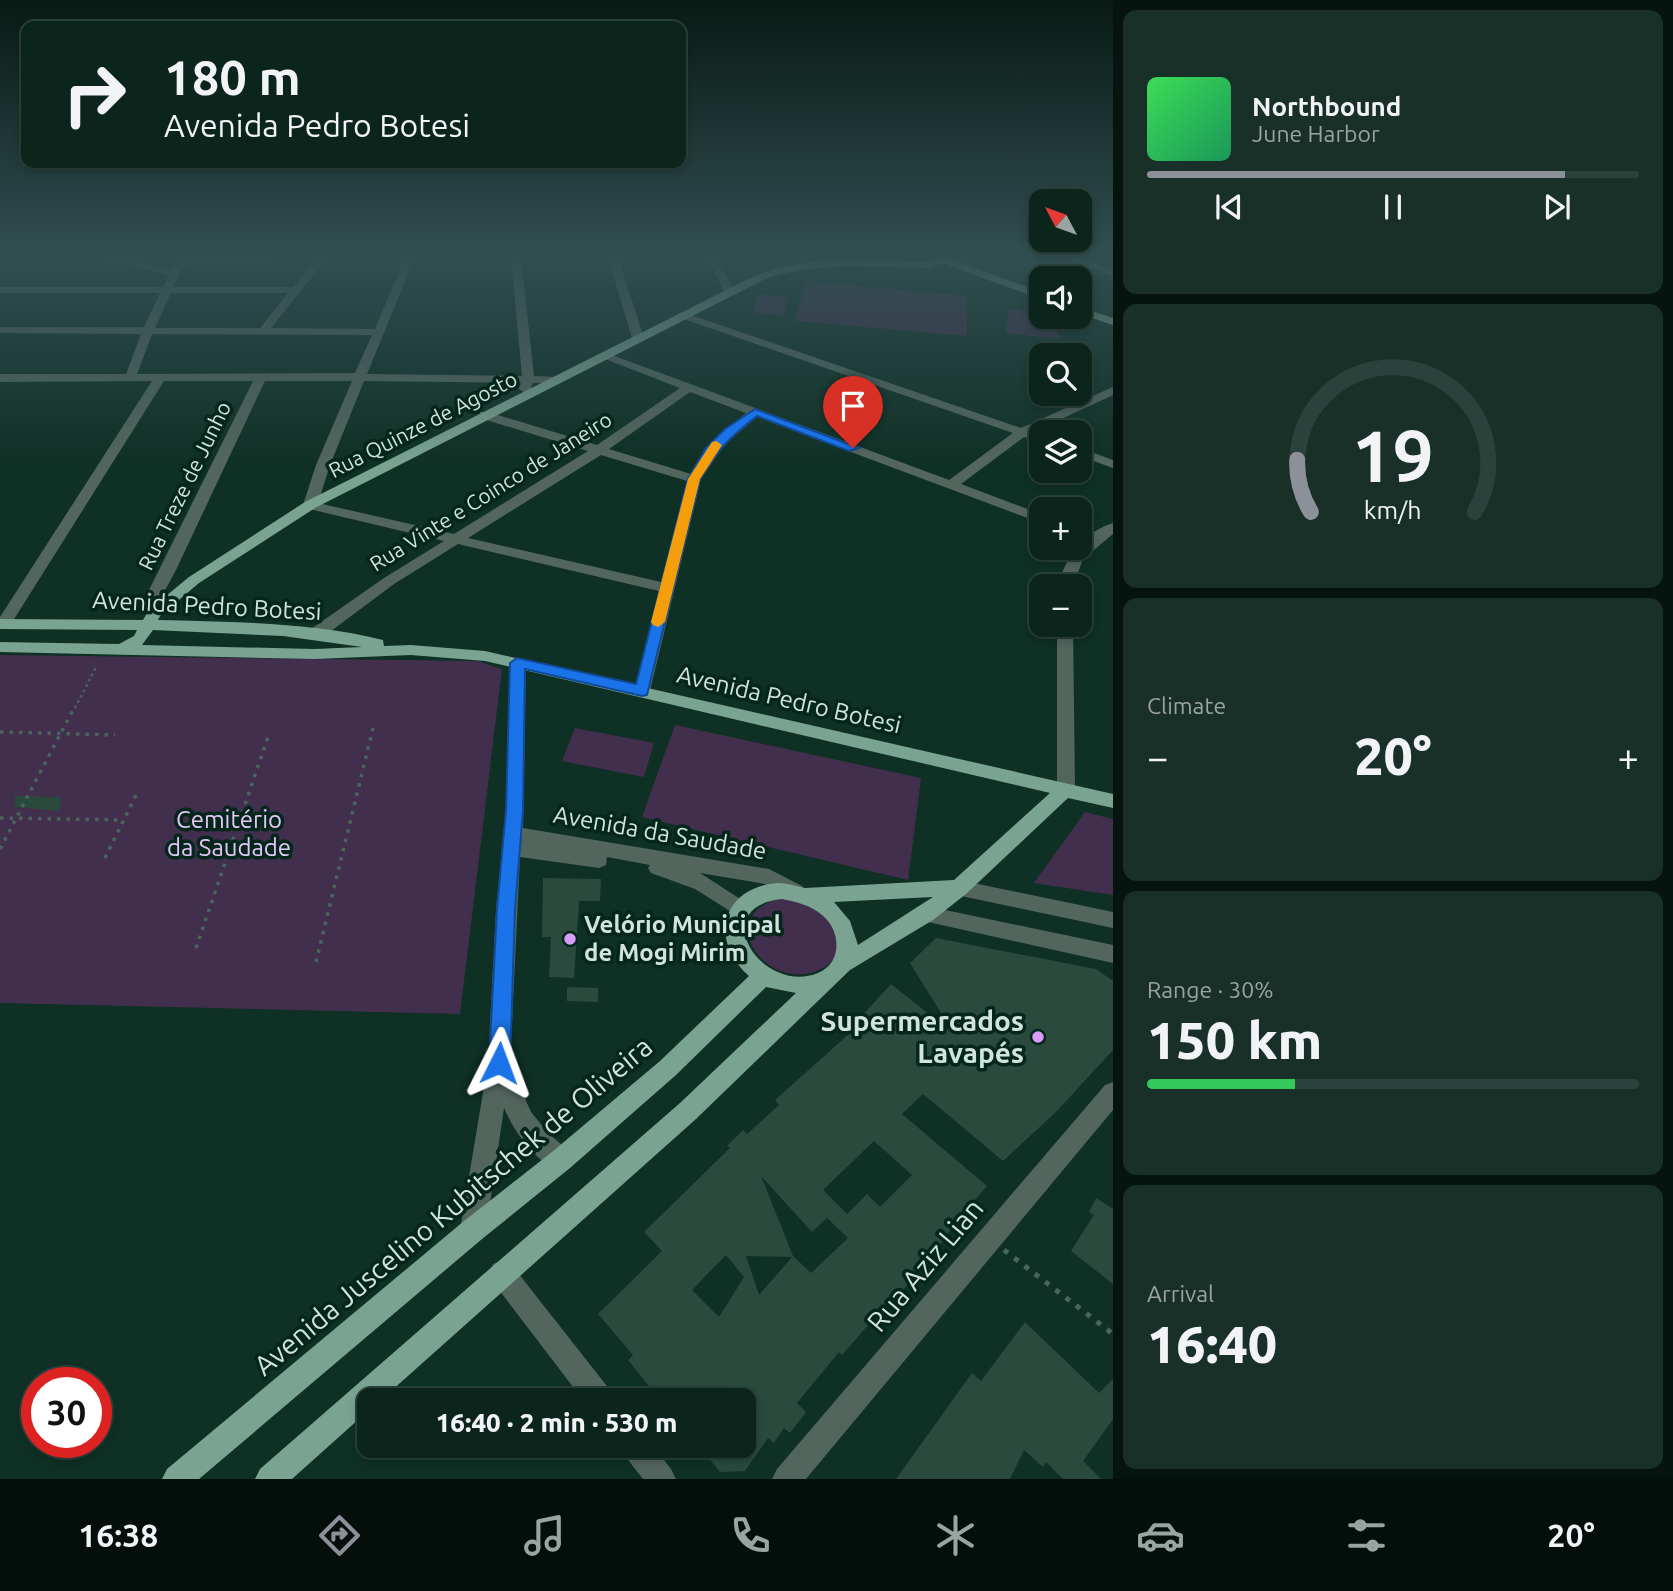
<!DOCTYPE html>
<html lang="en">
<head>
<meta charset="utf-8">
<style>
	:root { --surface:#0b241c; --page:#193029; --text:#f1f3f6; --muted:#9aa4a3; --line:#2b413b; --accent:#8c9099 }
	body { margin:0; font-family:Ubuntu,sans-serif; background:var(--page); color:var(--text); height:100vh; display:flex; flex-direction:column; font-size:26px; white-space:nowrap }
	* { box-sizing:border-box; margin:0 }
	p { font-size:23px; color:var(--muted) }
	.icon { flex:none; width:38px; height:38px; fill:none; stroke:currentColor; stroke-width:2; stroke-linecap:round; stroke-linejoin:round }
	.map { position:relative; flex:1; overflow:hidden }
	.drawer { display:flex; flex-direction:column; gap:10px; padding:10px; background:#06140f; width:560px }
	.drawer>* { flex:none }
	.banner { position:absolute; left:21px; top:21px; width:665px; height:147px; border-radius:14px; box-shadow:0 4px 10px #0003,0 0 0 2px var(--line); background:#0b241c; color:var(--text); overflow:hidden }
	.needle { width:46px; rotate:311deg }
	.tools { position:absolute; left:1029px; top:189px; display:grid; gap:14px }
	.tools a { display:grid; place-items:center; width:63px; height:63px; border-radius:14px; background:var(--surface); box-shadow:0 4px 10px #0003,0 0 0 2px var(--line); font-size:35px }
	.speed { position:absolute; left:21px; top:1367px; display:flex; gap:14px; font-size:35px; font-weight:700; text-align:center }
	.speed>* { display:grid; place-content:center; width:91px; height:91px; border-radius:50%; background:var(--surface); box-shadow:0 4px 10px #0003,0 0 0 2px var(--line); line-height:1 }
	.speed .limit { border:10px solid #d22; background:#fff; color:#111 }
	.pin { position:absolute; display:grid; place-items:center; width:60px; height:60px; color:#fff; margin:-72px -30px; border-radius:50% 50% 50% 0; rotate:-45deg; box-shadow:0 0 7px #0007 }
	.pin .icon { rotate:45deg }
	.me { position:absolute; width:77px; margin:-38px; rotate:3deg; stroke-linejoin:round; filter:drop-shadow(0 0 5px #0008) }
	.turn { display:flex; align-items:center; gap:24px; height:147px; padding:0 28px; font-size:32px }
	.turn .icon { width:91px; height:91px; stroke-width:2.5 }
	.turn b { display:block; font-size:49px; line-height:60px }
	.big { font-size:52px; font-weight:800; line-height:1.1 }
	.drawer .tile { flex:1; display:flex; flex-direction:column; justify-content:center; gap:10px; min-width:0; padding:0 24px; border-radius:14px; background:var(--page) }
	.drawer .dial { align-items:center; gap:0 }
	.dial svg { height:182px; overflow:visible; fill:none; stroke:var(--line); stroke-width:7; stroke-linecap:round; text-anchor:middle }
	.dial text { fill:var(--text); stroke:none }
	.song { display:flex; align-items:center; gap:21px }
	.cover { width:84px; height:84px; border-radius:10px; background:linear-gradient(135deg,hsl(130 70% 55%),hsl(150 70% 35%)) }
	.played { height:7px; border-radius:4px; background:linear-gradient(90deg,var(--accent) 85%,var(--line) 85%) }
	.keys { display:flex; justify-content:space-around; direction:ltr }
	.heat { display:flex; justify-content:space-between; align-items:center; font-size:38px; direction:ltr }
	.charge { height:10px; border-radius:5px; background:linear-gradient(90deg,#34c759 30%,var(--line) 0) }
	.trip { position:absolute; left:357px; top:1388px; width:399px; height:70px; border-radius:14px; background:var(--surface); box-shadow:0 4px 10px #0003,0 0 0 2px var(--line); font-weight:800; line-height:70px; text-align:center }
	.menu { display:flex; height:112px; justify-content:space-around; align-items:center; background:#040e0b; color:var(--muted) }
	.menu .icon { width:49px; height:49px }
	.menu .on { color:var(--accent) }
	.menu b { font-size:32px; color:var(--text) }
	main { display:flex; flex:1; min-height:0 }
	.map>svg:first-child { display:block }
	.green { fill:#422f4d }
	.building { fill:#2a4a3e; fill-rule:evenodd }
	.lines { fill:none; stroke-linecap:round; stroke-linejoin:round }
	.path-far2 { stroke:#49665c; stroke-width:2.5; stroke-dasharray:2.5 3.5; stroke-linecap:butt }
	.path-far1 { stroke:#49665c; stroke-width:3.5; stroke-dasharray:3.5 6; stroke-linecap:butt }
	.path { stroke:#49665c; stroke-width:5; stroke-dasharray:5 8; stroke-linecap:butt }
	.minor { fill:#53665e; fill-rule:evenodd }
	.major { fill:#7aa392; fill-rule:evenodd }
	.route { fill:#1a73e8; stroke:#114b97; stroke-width:2 }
	.slow { fill:#f59e0b }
	.poi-dot { fill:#d79bf9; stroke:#04261b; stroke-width:2.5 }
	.labels { text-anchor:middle; stroke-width:7; stroke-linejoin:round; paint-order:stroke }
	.far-street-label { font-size:21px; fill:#d1e3db; stroke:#04261b }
	.street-label { font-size:24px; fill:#d1e3db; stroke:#04261b }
	.park-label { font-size:24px; fill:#e5c7f7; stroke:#04261b }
	.poi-label { font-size:24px; font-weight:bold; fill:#d1e3db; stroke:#04261b; text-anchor:start }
	.near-poi-label { font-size:28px; font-weight:bold; fill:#d1e3db; stroke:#04261b; text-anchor:end }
	.near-street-label { font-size:28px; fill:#d1e3db; stroke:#04261b }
</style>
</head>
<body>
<main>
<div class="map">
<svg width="1113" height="1479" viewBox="0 0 1113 1479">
	<rect width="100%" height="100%" fill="#0f3025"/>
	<g class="green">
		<path d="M806,281L967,296V336L795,321Z"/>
		<path d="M758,294L788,297L784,316L754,313Z"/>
		<path d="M1008,309L1041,312V317H1055L1060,339L1006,333Z"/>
		<path d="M0,655L477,661L502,669L460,1014L0,1003Z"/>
		<path d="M675,725L921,778L908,880L642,817Z"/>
		<path d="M575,728L654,743L644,777L562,761Z"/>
		<path d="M1085,812L1113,819V895L1034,883Z"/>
		<path d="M784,898C793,900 807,900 815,906C840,923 852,958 816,971C763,991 711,912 784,898Z"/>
	</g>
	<g class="building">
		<path d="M15,796L61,797L60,811L14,807Z"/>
		<path d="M543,878L601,879L600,901H579L574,978L549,977L551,937H542Z"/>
		<path d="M936,938L1096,969L1113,981V1050L1057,1111L1003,1161L923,1094L902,1114L987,1186L954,1224L931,1260L901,1292L899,1290L842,1355L839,1352L797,1403L806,1412L790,1433L784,1428L774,1443L768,1438L745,1471L720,1472L699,1446H744V1400H660L628,1360L633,1355L598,1314L662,1251L644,1232L730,1148L727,1146L743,1130L747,1134L779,1105L775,1100L850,1033L848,1031L891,984L954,1034L910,963ZM874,1141L912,1175L880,1207L867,1194L847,1214L823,1190ZM761,1176L812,1232L827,1218L848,1238L811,1273L793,1256ZM726,1255L744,1277L719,1317L692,1290ZM746,1256L792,1257L759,1295Z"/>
		<path d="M567,987L598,988V1002L567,1001Z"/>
		<path d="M1096,1198L1113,1209V1284L1071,1251L1094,1215L1089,1212Z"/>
		<path d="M1025,1322L1099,1393L1113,1379V1419L1083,1461L1101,1479H1063L1046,1462L1043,1467L1024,1450L1010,1479H896L972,1373L981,1381Z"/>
	</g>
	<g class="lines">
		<path class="path-far2" d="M75,708L96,667"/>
		<g class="path-far1">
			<path d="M0,732L115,735"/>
			<path d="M0,818L123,820"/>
			<path d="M0,849L75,706"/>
			<path d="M105,858L136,795"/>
			<path d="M196,948L269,734"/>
			<path d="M316,962L374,724"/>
		</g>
		<path class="path" d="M1004,1250L1113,1334"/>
		<g class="minor">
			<path d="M92,257H113L171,269L176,260L180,259L275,257L270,260L184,265L173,287H293L318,257H328L271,328L375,329L405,257H415L367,374L522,376L511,257H521L534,376L556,377V383H533L529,392L525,393L519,389L521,383L364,381L330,465L318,503L454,534L588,451L480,418V412H488L597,445L680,388L600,357L598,355L604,352L949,480L1013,433L678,317L677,315L682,312L1021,428L1113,387V395L1033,432L1041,435V443L1024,437L961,484L1041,514V523L757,417L725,444L701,479L650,691L642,697L634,691L659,591L458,544L394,584L323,637H311L309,633L311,629L384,578L444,541L305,508L303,505L316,465L352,381H265L176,570L163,594L159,616H149L147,594L253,381H164L11,624L3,629L0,628V617L152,381L0,382V374H126L141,334L0,333V327H144L160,293H0V287H163L169,275ZM171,293H288L260,328H155ZM152,334L372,335L355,373L137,374ZM690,392L746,413L716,439L691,474L609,449ZM601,455L687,481L661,582L468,538Z"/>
			<path d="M608,257H618L644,338L642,340L632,338Z"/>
			<path d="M708,257H718L734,292L733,294L724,292Z"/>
			<path d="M1061,257H1077L1113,270V276Z"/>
			<path d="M1080,448L1113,460V468L1080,456Z"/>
			<path d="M1113,523V534L1083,559L1073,586H1059C1063,559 1085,531 1113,523Z"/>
			<path d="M1057,625H1073L1075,789L1072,794H1060L1057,789Z"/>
			<path d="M518,658L526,663L523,828L769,869L802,886L805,892L802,898L795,900L765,884L700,873L748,904L751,910L748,916L741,918L695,889L651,873L648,868L650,865L607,857L606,865L599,868L520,857L510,1065L531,1112L548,1133L570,1152L573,1160L570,1168L561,1172C535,1161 515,1133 504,1108L486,1230L482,1239L473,1243L464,1239L460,1230L488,1063L496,909L506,810L510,663Z"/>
			<path d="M959,880L1113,912V928L952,894L949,888L952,882Z"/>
			<path d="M926,906L1113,945V963L919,920L916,914L919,908Z"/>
			<path d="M1113,1082V1110L806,1479H772L777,1469L1105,1085Z"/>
			<path d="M502,1260L511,1264L610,1390L614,1400H583L493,1282L489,1273L493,1264Z"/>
			<path d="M621,1446H653L671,1469L676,1479H643L625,1456Z"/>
		</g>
		<g class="major">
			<path d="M931,257H946L1041,292V299L942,263L930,268C875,267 820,261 767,278L315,508L199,583L160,616L158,620C230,622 313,622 383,640L384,646L411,645L485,651L1113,794V808L1068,798L966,894L933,920L850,970L696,1119L381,1400H369V1410L292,1479H255L260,1469L680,1103L796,993L766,987L676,1075L570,1168L482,1239L199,1479H162L167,1469L464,1221L552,1152L660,1061L749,976C708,940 722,887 778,883C787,883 796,886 805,888L954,880L1050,793L485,661L411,655L315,659L0,652V642L119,644L134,636L137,630L0,629V619L143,620L149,610L189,577L305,502L750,278C806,253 868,261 928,262L933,259ZM153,630L283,636L362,647L315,649L142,645ZM933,897L858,945L850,921L834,902ZM782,899C797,902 810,905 822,915C841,930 843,963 818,973C762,996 705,907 782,899Z"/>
			<path d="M1080,307L1113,318V325L1080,314Z"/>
		</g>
	</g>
	<linearGradient id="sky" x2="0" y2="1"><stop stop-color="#081a14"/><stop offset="0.55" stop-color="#314e51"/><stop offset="1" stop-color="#314e51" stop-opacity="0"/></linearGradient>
	<rect width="1113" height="464" fill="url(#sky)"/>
	<path class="route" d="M755,409L859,448L849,451L757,416C732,435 715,452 700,479L647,695L642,696L525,669L523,810L515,909L510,1063L507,1070L499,1072L492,1070L489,1063L497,909L506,810L510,663L517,658L636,684L688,479L706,448L725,429Z"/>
	<path class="slow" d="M716,441L722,445L700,479L665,622L658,627L653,625L651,622L688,479L712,442Z"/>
	<g class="poi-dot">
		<circle cx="570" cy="939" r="7"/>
		<circle cx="1038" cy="1037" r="7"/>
	</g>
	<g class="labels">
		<g class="far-street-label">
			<text transform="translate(423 425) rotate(-27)" y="7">Rua Quinze de Agosto</text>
			<text transform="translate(185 486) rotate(-64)" y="7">Rua Treze de Junho</text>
			<text transform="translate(491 492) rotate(-32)" y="7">Rua Vinte e Coinco de Janeiro</text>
		</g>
		<g class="street-label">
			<text transform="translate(207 606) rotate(3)" y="8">Avenida Pedro Botesi</text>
			<text transform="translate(789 700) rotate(13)" y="8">Avenida Pedro Botesi</text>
			<text transform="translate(660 833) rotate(10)" y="8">Avenida da Saudade</text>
		</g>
		<g class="park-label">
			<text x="229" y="828">Cemitério<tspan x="229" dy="28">da Saudade</tspan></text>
		</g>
		<g class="poi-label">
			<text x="584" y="933">Velório Municipal<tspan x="584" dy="28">de Mogi Mirim</tspan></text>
		</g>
		<g class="near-poi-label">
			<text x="1024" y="1031">Supermercados<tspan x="1024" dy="32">Lavapés</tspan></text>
		</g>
		<g class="near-street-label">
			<text transform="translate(453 1206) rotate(-40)" y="10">Avenida Juscelino Kubitschek de Oliveira</text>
			<text transform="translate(925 1265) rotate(-50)" y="10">Rua Aziz Lian</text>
		</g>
	</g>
</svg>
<div class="tools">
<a><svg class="needle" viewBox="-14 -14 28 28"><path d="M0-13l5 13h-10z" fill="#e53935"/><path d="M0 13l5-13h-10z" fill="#9aa4a3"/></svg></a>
<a><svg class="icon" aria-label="sound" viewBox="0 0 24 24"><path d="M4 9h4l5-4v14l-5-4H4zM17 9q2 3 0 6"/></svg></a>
<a><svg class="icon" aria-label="search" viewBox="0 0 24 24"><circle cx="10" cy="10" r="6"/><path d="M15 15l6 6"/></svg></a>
<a><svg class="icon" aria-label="layers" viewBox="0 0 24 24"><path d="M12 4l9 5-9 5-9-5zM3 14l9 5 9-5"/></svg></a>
<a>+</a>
<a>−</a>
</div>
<div class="speed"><div class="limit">30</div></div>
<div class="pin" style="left:853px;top:448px;background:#d93025"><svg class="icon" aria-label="arrive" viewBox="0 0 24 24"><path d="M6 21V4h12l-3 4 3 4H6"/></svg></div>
<svg class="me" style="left:499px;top:1063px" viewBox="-20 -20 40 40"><path d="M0-17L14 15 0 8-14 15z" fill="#1a73e8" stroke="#fff" stroke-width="4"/></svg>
<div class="trip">16:40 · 2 min · 530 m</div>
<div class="banner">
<div class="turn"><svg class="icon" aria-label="right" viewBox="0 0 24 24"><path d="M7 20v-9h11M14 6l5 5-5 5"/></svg><div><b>180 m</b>Avenida Pedro Botesi</div></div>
</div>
</div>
<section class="drawer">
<div class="tile">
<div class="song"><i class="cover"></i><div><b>Northbound</b><p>June Harbor</p></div></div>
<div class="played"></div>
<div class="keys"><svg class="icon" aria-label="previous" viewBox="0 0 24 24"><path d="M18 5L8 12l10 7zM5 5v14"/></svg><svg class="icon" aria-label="pause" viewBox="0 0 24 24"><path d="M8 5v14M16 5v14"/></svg><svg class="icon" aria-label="next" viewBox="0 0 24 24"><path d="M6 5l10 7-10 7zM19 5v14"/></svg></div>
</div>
<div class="tile dial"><svg viewBox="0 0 100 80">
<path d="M14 69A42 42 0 1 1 86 69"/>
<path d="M14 69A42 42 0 0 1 8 46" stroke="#8c9099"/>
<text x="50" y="56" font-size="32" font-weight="700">19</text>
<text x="50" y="72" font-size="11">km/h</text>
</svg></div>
<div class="tile"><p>Climate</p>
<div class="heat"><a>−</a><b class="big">20°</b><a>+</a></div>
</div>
<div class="tile"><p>Range · 30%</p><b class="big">150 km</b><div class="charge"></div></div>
<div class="tile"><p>Arrival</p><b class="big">16:40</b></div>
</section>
</main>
<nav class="menu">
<b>16:38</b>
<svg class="icon on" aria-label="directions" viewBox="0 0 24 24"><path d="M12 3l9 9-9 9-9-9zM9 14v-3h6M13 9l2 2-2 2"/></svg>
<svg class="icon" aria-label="music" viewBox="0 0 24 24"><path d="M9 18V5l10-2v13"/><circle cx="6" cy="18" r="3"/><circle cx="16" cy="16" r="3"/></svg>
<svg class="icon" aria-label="phone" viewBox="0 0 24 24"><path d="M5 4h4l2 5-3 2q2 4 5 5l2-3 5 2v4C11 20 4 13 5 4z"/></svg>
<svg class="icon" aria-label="climate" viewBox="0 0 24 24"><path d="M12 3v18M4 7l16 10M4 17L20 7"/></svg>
<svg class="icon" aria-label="car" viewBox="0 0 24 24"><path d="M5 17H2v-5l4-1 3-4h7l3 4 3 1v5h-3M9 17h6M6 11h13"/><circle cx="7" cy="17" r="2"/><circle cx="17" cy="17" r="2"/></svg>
<svg class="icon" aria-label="filters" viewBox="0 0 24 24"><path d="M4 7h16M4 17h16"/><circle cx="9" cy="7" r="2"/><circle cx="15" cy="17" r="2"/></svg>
<b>20°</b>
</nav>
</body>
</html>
